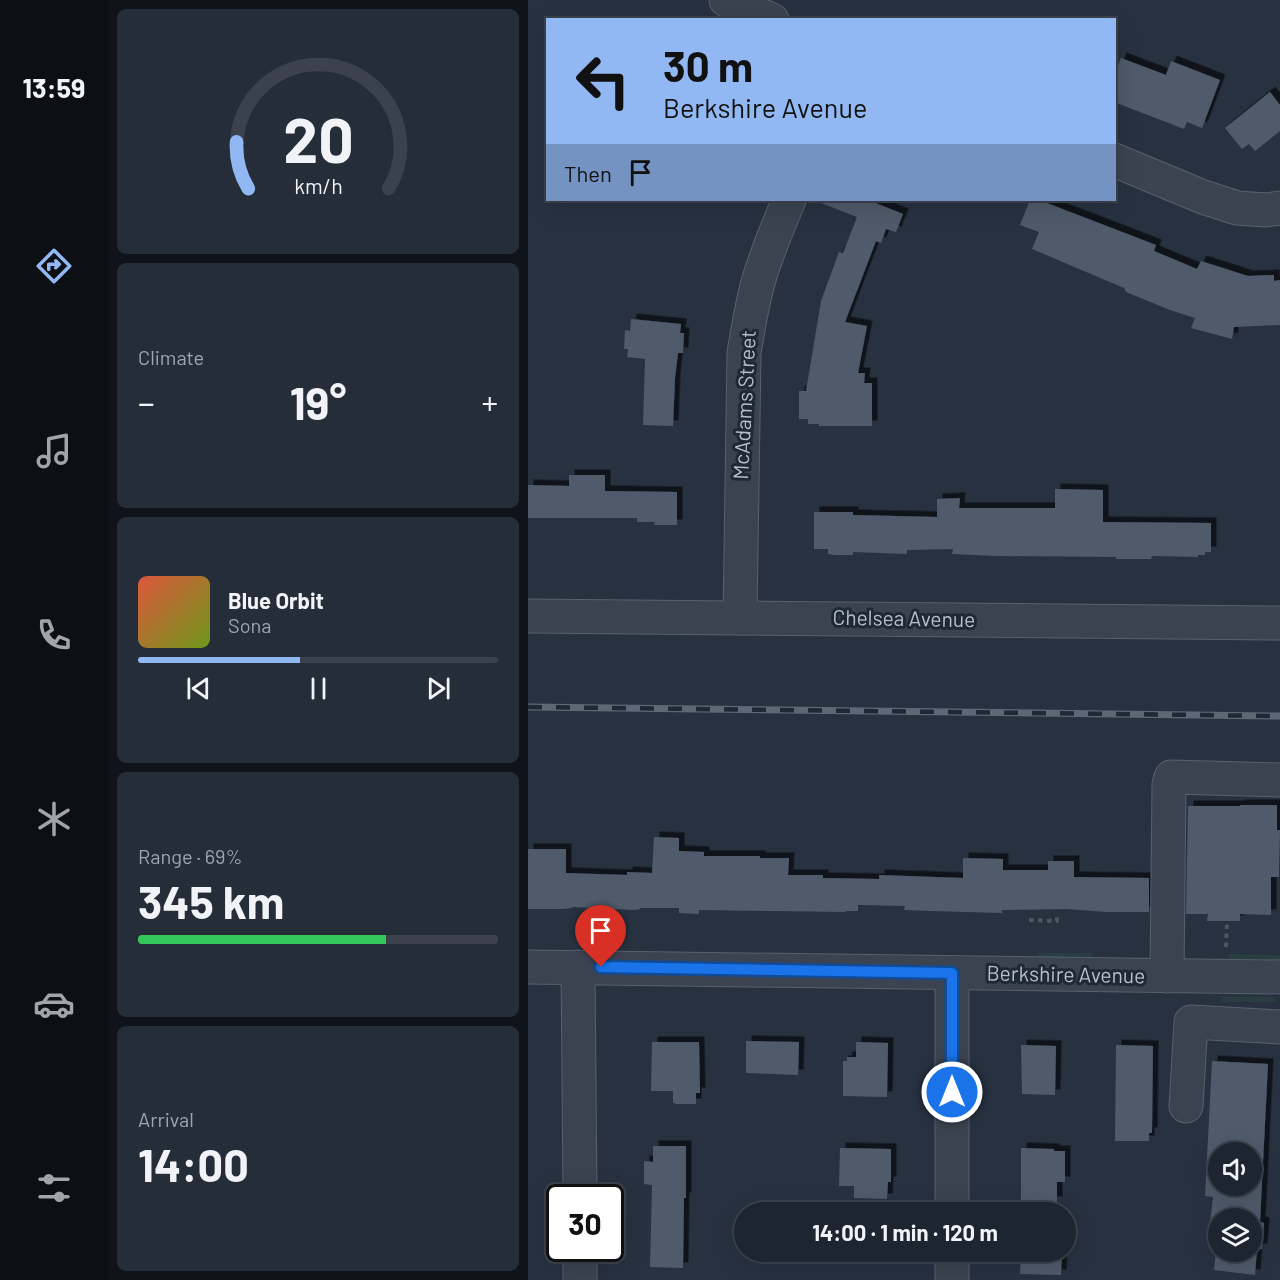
<!DOCTYPE html>
<html lang="en">
<head>
<meta charset="utf-8">
<style>
	:root { --surface:#1d2530; --page:#252d38; --text:#f1f3f6; --muted:#a0a5ab; --line:#3b424c; --accent:#92b8f4 }
	body { margin:0; font-family:Barlow,sans-serif; background:var(--page); color:var(--text); height:100vh; display:flex; flex-direction:column; font-size:22px; white-space:nowrap }
	* { box-sizing:border-box; margin:0 }
	p { font-size:20px; color:var(--muted) }
	.icon { flex:none; width:33px; height:33px; fill:none; stroke:currentColor; stroke-width:2; stroke-linecap:round; stroke-linejoin:round }
	.map { position:relative; flex:1; overflow:hidden }
	.sheet { display:flex; flex-direction:column; gap:9px; padding:9px; background:#10141a; width:420px }
	.sheet>* { flex:none }
	.hud { position:absolute; left:18px; top:18px; width:570px; height:183px; border-radius:0px; box-shadow:0 6px 24px #0002,0 0 0 2px var(--line); background:#92b8f4; color:#111; overflow:hidden }
	.fabs { position:absolute; left:680px; top:1142px; display:grid; gap:12px }
	.fabs a { display:grid; place-items:center; width:54px; height:54px; border-radius:50%; background:var(--surface); box-shadow:0 6px 24px #0002,0 0 0 2px var(--line); font-size:30px }
	.speed { position:absolute; left:18px; top:1184px; display:flex; gap:12px; font-size:30px; font-weight:700; text-align:center }
	.speed>* { display:grid; place-content:center; width:78px; height:78px; border-radius:50%; background:var(--surface); box-shadow:0 6px 24px #0002,0 0 0 2px var(--line); line-height:1 }
	.speed .limit { border:3px solid #111; border-radius:9px; background:#fff; color:#111 }
	.pin { position:absolute; display:grid; place-items:center; width:51px; height:51px; color:#fff; margin:-62px -26px; border-radius:50% 50% 50% 0; rotate:-45deg; box-shadow:0 0 6px #0007 }
	.pin .icon { rotate:45deg }
	.me { position:absolute; width:66px; margin:-33px; rotate:0deg; stroke-linejoin:round; filter:drop-shadow(0 0 4px #0008) }
	.turn { display:flex; align-items:center; gap:21px; height:126px; padding:0 18px; font-size:27px }
	.turn .icon { width:78px; height:78px; stroke-width:2.5 }
	.turn b { display:block; font-size:42px; line-height:51px }
	.then { display:flex; align-items:center; height:57px; padding:0 18px; background:#0003; gap:12px; font-size:22px }
	.big { font-size:45px; font-weight:700; line-height:1.1 }
	.sheet .card { flex:1; display:flex; flex-direction:column; justify-content:center; gap:9px; min-width:0; padding:0 21px; border-radius:9px; background:var(--page) }
	.sheet .dial { align-items:center; gap:0 }
	.dial svg { height:156px; overflow:visible; fill:none; stroke:var(--line); stroke-width:7; stroke-linecap:round; text-anchor:middle }
	.dial text { fill:var(--text); stroke:none }
	.song { display:flex; align-items:center; gap:18px }
	.cover { width:72px; height:72px; border-radius:9px; background:linear-gradient(135deg,hsl(10 70% 55%),hsl(80 70% 35%)) }
	.played { height:6px; border-radius:3px; background:linear-gradient(90deg,var(--accent) 45%,var(--line) 45%) }
	.keys { display:flex; justify-content:space-around; direction:ltr }
	.heat { display:flex; justify-content:space-between; align-items:center; font-size:33px; direction:ltr }
	.charge { height:9px; border-radius:4px; background:linear-gradient(90deg,#34c759 69%,var(--line) 0) }
	.trip { position:absolute; left:206px; top:1202px; width:342px; height:60px; border-radius:30px; background:var(--surface); box-shadow:0 6px 24px #0002,0 0 0 2px var(--line); font-weight:700; line-height:60px; text-align:center }
	main { display:flex; flex:1; min-height:0 }
	.tab-bar { display:flex; flex-direction:column; width:108px; justify-content:space-around; align-items:center; background:#0c0f13; color:var(--muted) }
	.tab-bar .icon { width:42px; height:42px }
	.tab-bar .on { color:var(--accent) }
	.tab-bar b { font-size:27px; color:var(--text) }
	.map>svg:first-child { display:block }
	.green { fill:#293e41 }
	.building { fill:#505a6b; fill-rule:evenodd; filter:url(#shadow) }
	.lines { fill:none; stroke-linecap:round; stroke-linejoin:round }
	.minor-casing { stroke:#58616d; stroke-width:35 }
	.path { stroke:#475b5e; stroke-width:4; stroke-dasharray:4.5 4.5; stroke-linecap:butt }
	.minor { stroke:#3b4350; stroke-width:33 }
	.rail-casing { stroke:#5d6776; stroke-width:7 }
	.rail { stroke:#1f2835; stroke-width:4.5; stroke-dasharray:14; stroke-linecap:butt }
	.route-casing { stroke:#114b97; stroke-width:15 }
	.route { stroke:#1a73e8; stroke-width:10 }
	.labels { text-anchor:middle; stroke-width:6; stroke-linejoin:round; paint-order:stroke }
	.street-label { font-size:21px; fill:#b7bfca; stroke:#1f2835 }
</style>
</head>
<body>
<main>
<nav class="tab-bar">
<b>13:59</b>
<svg class="icon on" aria-label="directions" viewBox="0 0 24 24"><path d="M12 3l9 9-9 9-9-9zM9 14v-3h6M13 9l2 2-2 2"/></svg>
<svg class="icon" aria-label="music" viewBox="0 0 24 24"><path d="M9 18V5l10-2v13"/><circle cx="6" cy="18" r="3"/><circle cx="16" cy="16" r="3"/></svg>
<svg class="icon" aria-label="phone" viewBox="0 0 24 24"><path d="M5 4h4l2 5-3 2q2 4 5 5l2-3 5 2v4C11 20 4 13 5 4z"/></svg>
<svg class="icon" aria-label="climate" viewBox="0 0 24 24"><path d="M12 3v18M4 7l16 10M4 17L20 7"/></svg>
<svg class="icon" aria-label="car" viewBox="0 0 24 24"><path d="M5 17H2v-5l4-1 3-4h7l3 4 3 1v5h-3M9 17h6M6 11h13"/><circle cx="7" cy="17" r="2"/><circle cx="17" cy="17" r="2"/></svg>
<svg class="icon" aria-label="filters" viewBox="0 0 24 24"><path d="M4 7h16M4 17h16"/><circle cx="9" cy="7" r="2"/><circle cx="15" cy="17" r="2"/></svg>
</nav>
<section class="sheet">
<div class="card dial"><svg viewBox="0 0 100 80">
<path d="M14 69A42 42 0 1 1 86 69"/>
<path d="M14 69A42 42 0 0 1 8 45" stroke="#92b8f4"/>
<text x="50" y="56" font-size="32" font-weight="700">20</text>
<text x="50" y="72" font-size="11">km/h</text>
</svg></div>
<div class="card"><p>Climate</p>
<div class="heat"><a>−</a><b class="big">19°</b><a>+</a></div>
</div>
<div class="card">
<div class="song"><i class="cover"></i><div><b>Blue Orbit</b><p>Sona</p></div></div>
<div class="played"></div>
<div class="keys"><svg class="icon" aria-label="previous" viewBox="0 0 24 24"><path d="M18 5L8 12l10 7zM5 5v14"/></svg><svg class="icon" aria-label="pause" viewBox="0 0 24 24"><path d="M8 5v14M16 5v14"/></svg><svg class="icon" aria-label="next" viewBox="0 0 24 24"><path d="M6 5l10 7-10 7zM19 5v14"/></svg></div>
</div>
<div class="card"><p>Range · 69%</p><b class="big">345 km</b><div class="charge"></div></div>
<div class="card"><p>Arrival</p><b class="big">14:00</b></div>
</section>
<div class="map">
<svg width="752" height="1280" viewBox="0 0 752 1280">
	<defs>
		<filter id="shadow"><feDropShadow dx="5.5" dy="-5.5" stdDeviation="0" flood-color="#0009"/></filter>
	</defs>
	<rect width="100%" height="100%" fill="#273140"/>
	<g class="green">
		<path d="M510,953H565L564,959L510,958Z"/>
		<path d="M702,954L752,955V960L702,959Z"/>
		<rect x="693" y="997" width="54" height="5"/>
	</g>
	<g class="building">
		<path d="M593,58L638,75L643,61L692,80L674,128L659,122L656,129L586,102V76Z"/>
		<path d="M742,92L752,105V131L727,151L721,144L714,149L697,128Z"/>
		<path d="M288,200H340L375,214L368,232L358,229L353,243L348,241L317,322L339,326L330,373H337L336,383H344V426H291V424H280V419H271V391H278L293,301L311,252L315,253L329,217L288,201Z"/>
		<path d="M502,200H511L628,245L626,251L669,269L673,261L720,276L746,275V281L752,280V325L706,327L704,339L663,328L667,318L642,310L598,292L596,288L504,249L511,232L492,225Z"/>
		<path d="M103,319L153,324L152,333H156L155,353H150L147,378L145,426L115,425L117,359L99,357L100,349H96L97,330L102,331Z"/>
		<path d="M41,475H77V491L149,492V525H126L127,522H109V518H0V485L41,486Z"/>
		<path d="M527,489L575,490V522L683,523V552H677V555H670V557L624,556L623,559H588V557L469,556L424,554L425,549L379,550V554L325,552V555H307L300,554V549H286V512H325V515L409,517V499L432,498L431,508H527Z"/>
		<path d="M712,805H749V830H752L751,877H743V915L712,914V921H679L680,914H658L660,806H712Z"/>
		<path d="M126,837L151,838V851L176,852V856H232V858H261L260,875H295V878L351,879V875L435,878V858L475,859V870H520V861H546V877L621,878V912H578L539,909L474,910V913L402,911L376,910L377,906L330,905V911H318V912L171,910V914L151,913V908H112V909L107,910L44,907V908L35,909H0V849H38V873L99,875V872L124,873Z"/>
		<path d="M218,1041L271,1042L270,1075L218,1073Z"/>
		<path d="M124,1042H171L172,1093H168V1104H147V1103H145V1091H123Z"/>
		<path d="M328,1042L360,1043L359,1097L315,1096V1061H319V1057H328Z"/>
		<path d="M493,1045L528,1046L527,1095L494,1094Z"/>
		<path d="M588,1045L625,1046L624,1133H621V1141H587Z"/>
		<path d="M684,1061L740,1064L732,1222L736,1223L734,1249H729L727,1275L686,1270L689,1242L680,1241L685,1197L677,1196ZM690,1152H723V1185H690ZM690,1218H723V1251H690Z"/>
		<path d="M125,1146H158V1198H156L155,1268L122,1267L124,1185L116,1184V1161L125,1162Z"/>
		<path d="M312,1148L363,1149V1182H360L359,1199L326,1198V1186H311Z"/>
		<path d="M493,1148L526,1149V1151H537V1182H529V1202L493,1201Z"/>
		<path d="M493,1251H534L533,1275L492,1274Z"/>
	</g>
	<g class="lines">
		<defs>
			<g id="minor">
				<path d="M198,0L244,20"/>
				<path d="M586,160L675,197L709,208L738,210L752,208"/>
				<path d="M0,616L752,623"/>
				<path d="M212,617L216,353C220,329 224,303 231,279C239,252 250,226 261,200"/>
				<path d="M0,967L752,977"/>
				<path d="M50,967L52,1197"/>
				<path d="M424,973V1212"/>
				<path d="M639,976L641,784L643,777L752,780"/>
				<path d="M658,1106L663,1022L752,1027"/>
				<path d="M52,1248V1280"/>
				<path d="M424,1251V1280"/>
			</g>
		</defs>
		<use href="#minor" class="minor-casing"/>
		<g class="path">
			<path d="M501,920L529,921V917"/>
			<path d="M698,947L699,922"/>
		</g>
		<use href="#minor" class="minor"/>
		<defs>
			<path id="rail" d="M0,707L752,716"/>
		</defs>
		<use href="#rail" class="rail-casing"/>
		<use href="#rail" class="rail"/>
	</g>
	<g class="lines">
		<defs>
			<path id="route" d="M73,967L424,973V1092"/>
		</defs>
		<use href="#route" class="route-casing"/>
		<use href="#route" class="route"/>
	</g>
	<g class="labels">
		<g class="street-label">
			<text transform="translate(217 405) rotate(-87)" y="7">McAdams Street</text>
			<text transform="translate(376 619) rotate(1)" y="7">Chelsea Avenue</text>
			<text transform="translate(538 975) rotate(1)" y="7">Berkshire Avenue</text>
		</g>
	</g>
</svg>
<div class="fabs">
<a><svg class="icon" aria-label="sound" viewBox="0 0 24 24"><path d="M4 9h4l5-4v14l-5-4H4zM17 9q2 3 0 6"/></svg></a>
<a><svg class="icon" aria-label="layers" viewBox="0 0 24 24"><path d="M12 4l9 5-9 5-9-5zM3 14l9 5 9-5"/></svg></a>
</div>
<div class="speed"><div class="limit">30</div></div>
<div class="pin" style="left:73px;top:967px;background:#d93025"><svg class="icon" aria-label="arrive" viewBox="0 0 24 24"><path d="M6 21V4h12l-3 4 3 4H6"/></svg></div>
<svg class="me" style="left:424px;top:1092px" viewBox="-20 -20 40 40"><circle r="17" fill="#1a73e8" stroke="#fff" stroke-width="3"/><path d="M0-11L8 9 0 5-8 9z" fill="#fff"/></svg>
<div class="trip">14:00 · 1 min · 120 m</div>
<div class="hud">
<div class="turn"><svg class="icon" aria-label="left" viewBox="0 0 24 24"><path d="M17 20v-9H6M10 6l-5 5 5 5"/></svg><div><b>30 m</b>Berkshire Avenue</div></div>
<div class="then">Then<svg class="icon" aria-label="arrive" viewBox="0 0 24 24"><path d="M6 21V4h12l-3 4 3 4H6"/></svg></div>
</div>
</div>
</main>
</body>
</html>
